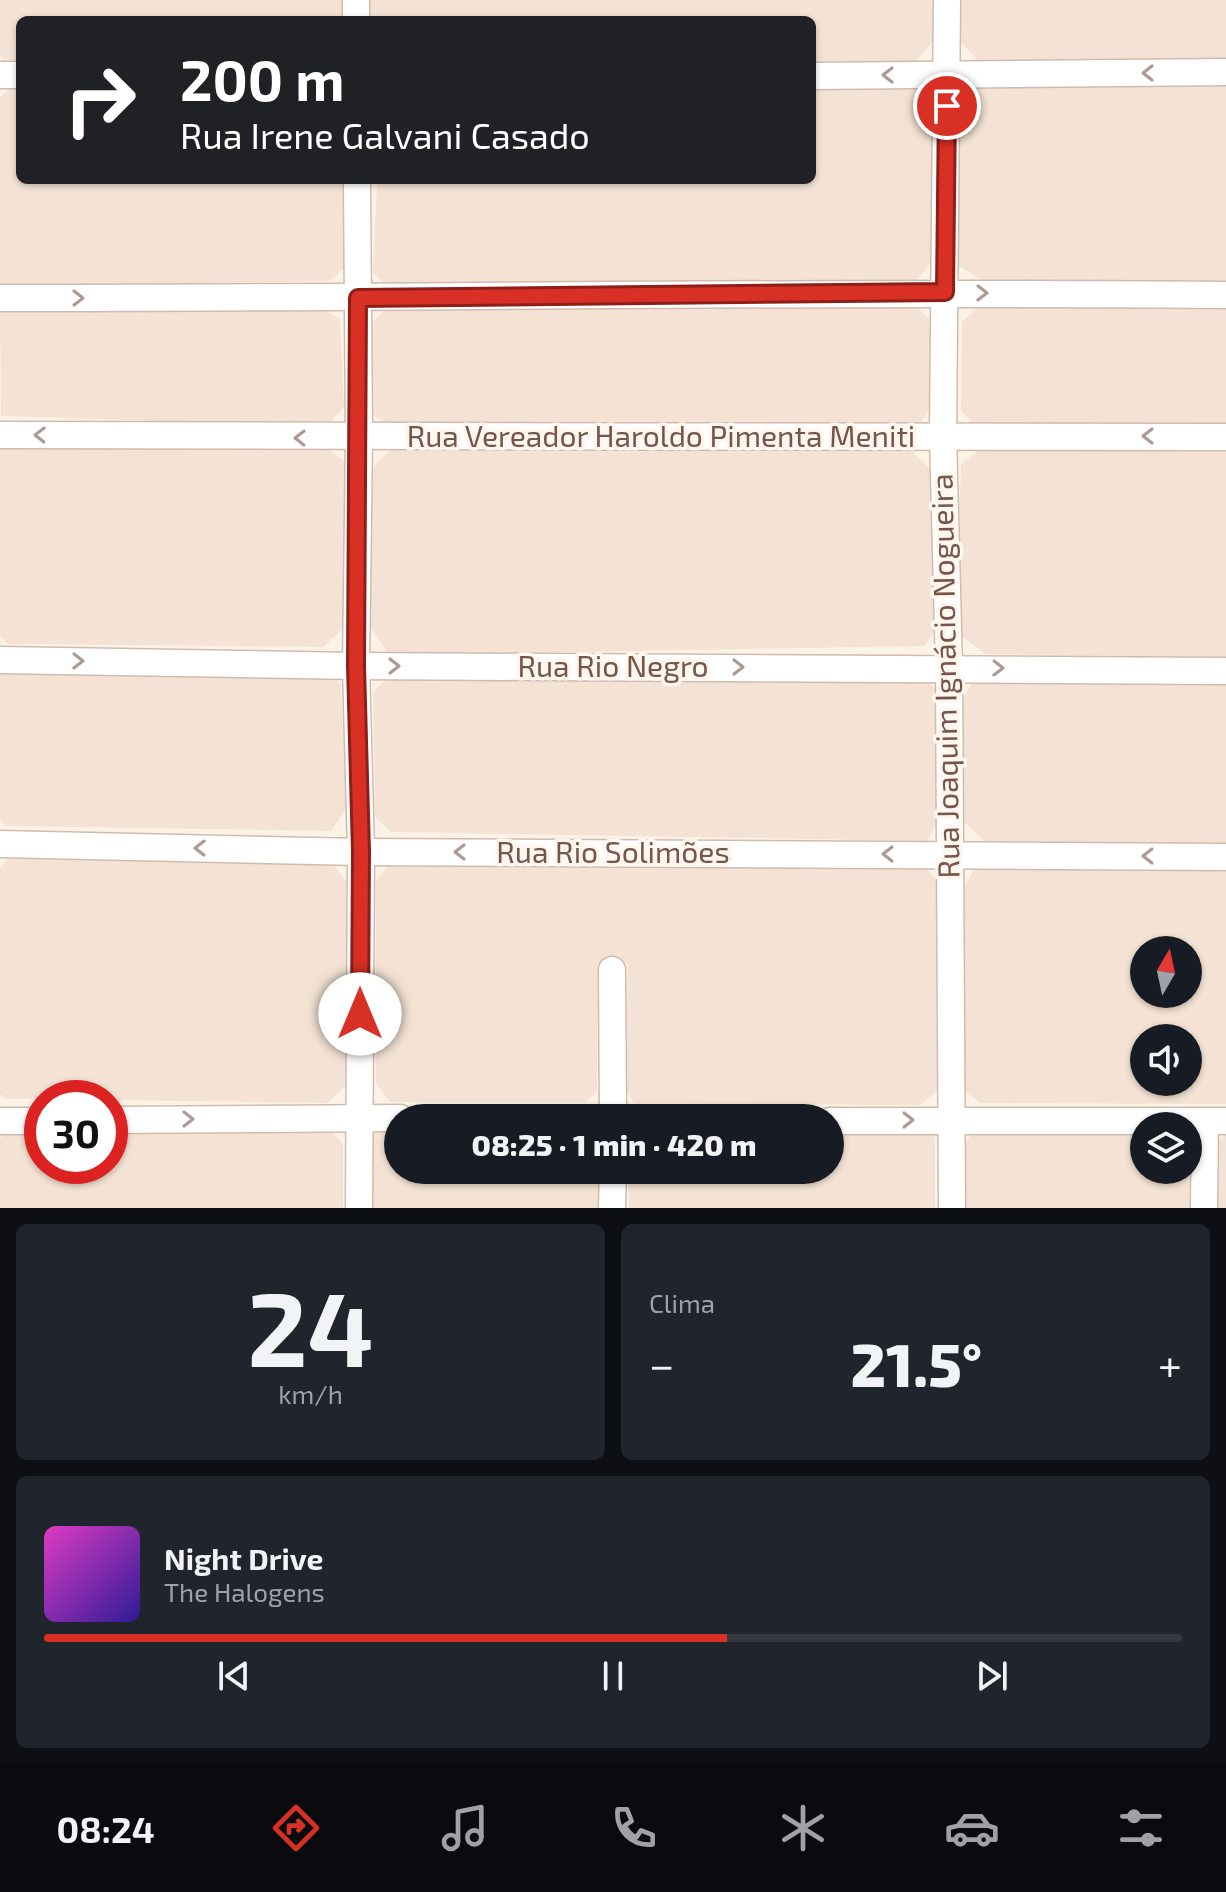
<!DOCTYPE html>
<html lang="pt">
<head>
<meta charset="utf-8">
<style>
	:root { --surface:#171b24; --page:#20242c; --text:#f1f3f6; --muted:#9ea1a6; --line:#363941; --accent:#d93025 }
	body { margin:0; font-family:"Exo 2",sans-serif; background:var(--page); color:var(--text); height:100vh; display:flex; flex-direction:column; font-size:30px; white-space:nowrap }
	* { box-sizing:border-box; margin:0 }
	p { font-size:26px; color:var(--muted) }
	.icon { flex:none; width:44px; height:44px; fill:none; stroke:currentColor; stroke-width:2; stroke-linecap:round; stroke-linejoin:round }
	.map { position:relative; height:1208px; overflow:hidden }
	.side { display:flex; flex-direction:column; gap:16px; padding:16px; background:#0d0f14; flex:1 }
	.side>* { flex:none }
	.guide { position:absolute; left:16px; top:16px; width:800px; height:168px; border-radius:12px; box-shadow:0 2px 6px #0004; background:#202124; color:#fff; overflow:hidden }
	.needle { width:52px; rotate:9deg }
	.fabs { position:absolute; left:1130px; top:936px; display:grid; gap:16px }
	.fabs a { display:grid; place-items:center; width:72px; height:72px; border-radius:50%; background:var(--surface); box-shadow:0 2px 6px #0004; font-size:40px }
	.speed { position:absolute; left:24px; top:1080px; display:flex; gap:16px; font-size:40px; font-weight:700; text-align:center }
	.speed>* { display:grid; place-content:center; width:104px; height:104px; border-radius:50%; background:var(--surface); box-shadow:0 2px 6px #0004; line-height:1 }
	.speed .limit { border:12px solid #d22; background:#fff; color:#111 }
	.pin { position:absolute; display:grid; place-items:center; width:68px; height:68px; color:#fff; margin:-34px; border:4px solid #fff; border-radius:50%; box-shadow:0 2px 8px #0007 }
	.me { position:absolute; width:88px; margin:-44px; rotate:0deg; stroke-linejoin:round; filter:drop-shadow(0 0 6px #0008) }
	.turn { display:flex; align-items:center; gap:28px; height:168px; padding:0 32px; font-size:36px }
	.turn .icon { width:104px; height:104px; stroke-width:2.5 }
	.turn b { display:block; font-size:56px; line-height:68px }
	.big { font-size:60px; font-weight:800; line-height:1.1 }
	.side .tile { flex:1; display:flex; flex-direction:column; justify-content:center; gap:12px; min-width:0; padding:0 28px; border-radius:12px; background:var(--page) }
	.side .dial { align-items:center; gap:0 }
	.dial b { font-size:104px; line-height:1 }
	.song { display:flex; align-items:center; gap:24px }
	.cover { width:96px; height:96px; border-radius:12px; background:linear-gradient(135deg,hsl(310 70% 55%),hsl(250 70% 35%)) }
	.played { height:8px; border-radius:4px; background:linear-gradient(90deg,var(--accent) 60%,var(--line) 60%) }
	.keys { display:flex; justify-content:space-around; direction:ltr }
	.heat { display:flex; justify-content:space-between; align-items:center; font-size:44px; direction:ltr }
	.side .tiles { flex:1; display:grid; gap:16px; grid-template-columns:1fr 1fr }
	.tile:last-child { grid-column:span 2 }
	.trip { position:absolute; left:384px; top:1104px; width:460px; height:80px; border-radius:40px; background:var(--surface); box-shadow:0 2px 6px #0004; font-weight:800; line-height:80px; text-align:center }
	.tab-bar { display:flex; height:128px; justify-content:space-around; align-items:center; background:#090b0e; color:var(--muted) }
	.tab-bar .icon { width:56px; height:56px }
	.tab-bar .active { color:var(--accent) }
	.tab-bar b { font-size:36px; color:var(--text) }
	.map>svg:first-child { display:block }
	.residential { fill:#f4e3d4; fill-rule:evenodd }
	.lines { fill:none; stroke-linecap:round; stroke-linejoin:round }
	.minor-casing { stroke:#d1bbae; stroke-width:29 }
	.minor { stroke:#fff; stroke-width:26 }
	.oneway { stroke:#ad9a92 }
	.route-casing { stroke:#8d1f18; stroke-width:20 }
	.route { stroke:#d93025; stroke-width:14 }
	.labels { text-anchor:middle; stroke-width:7; stroke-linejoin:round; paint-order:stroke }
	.street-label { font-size:30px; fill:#76564a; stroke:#fff6ed }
</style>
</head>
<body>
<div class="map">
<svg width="1226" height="1208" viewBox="0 0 1226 1208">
	<rect width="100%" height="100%" fill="#fdf2e6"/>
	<g class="residential">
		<path d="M0,0H342L341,20H20V60H4L0,56Z"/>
		<path d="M365,0H934L935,39L916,61L812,62V20H364Z"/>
		<path d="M962,0H1226V60L981,64L960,41Z"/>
		<path d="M980,84H1226V283L989,284L959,266V104Z"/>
		<path d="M11,87H20V180H345L347,265L330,281L0,287V97Z"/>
		<path d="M812,88H916L931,104L933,261L913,284L390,288L373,273L377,180H812Z"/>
		<path d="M981,304L1226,306V424H973L961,410L962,322Z"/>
		<path d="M915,305L929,319L934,404L918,426H389L372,414L369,326L387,308Z"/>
		<path d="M0,306L319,307L340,319L344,407L327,426L1,416Z"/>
		<path d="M2,446H324L345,462V627L323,647L8,644L0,636V449Z"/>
		<path d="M983,447H1226V657L985,654L956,632L961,464Z"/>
		<path d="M392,449H910L930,469L937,629L924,646L390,655L369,626L373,467Z"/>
		<path d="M5,671L327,672L341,684L346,809L331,831L6,826L0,819V676Z"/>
		<path d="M921,676L936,689L941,816L927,841L391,832L375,817L373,692L388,677Z"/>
		<path d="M976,678L1226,681V843L984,841L963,821L961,700Z"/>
		<path d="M10,857L333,864L347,883V1084L328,1103L110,1100V1098L6,1099L0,1094V867Z"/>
		<path d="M977,864L1226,868V1104L980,1103L964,1091L965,886ZM1144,950H1188V994H1144ZM1144,1038H1188V1082H1144Z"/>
		<path d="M388,865H924L937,882L940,1088L921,1105L634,1103L625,1089L628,965L619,957H608L598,964L597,1091L586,1102H390L376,1083V882Z"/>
		<path d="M382,1126H398V1170H604V1208H369L370,1138Z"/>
		<path d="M328,1127L343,1144V1208H0V1138L10,1129L42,1128V1166H110V1128Z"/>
		<path d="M1144,1127V1170H1188L1189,1140L1190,1208H964L965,1142L978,1128Z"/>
		<path d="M830,1128H927L935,1138V1208H629L628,1170H830Z"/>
		<path d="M1226,1134V1208H1214V1147Z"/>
	</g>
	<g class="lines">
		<defs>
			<g id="minor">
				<path d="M947,0L943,435L949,668L952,1208"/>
				<path d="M356,20V0"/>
				<path d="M0,75H20"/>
				<path d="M812,76L1226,72"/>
				<path d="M357,180L359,438L356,666L361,852L359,1208"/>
				<path d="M0,298C409,298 817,291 1226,295"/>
				<path d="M0,435C409,439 817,434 1226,437"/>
				<path d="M0,660L356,666L1226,671"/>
				<path d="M0,844L361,852L1226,857"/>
				<path d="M612,970L613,1118"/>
				<path d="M110,1120L400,1118"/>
				<path d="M0,1121H42"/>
				<path d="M830,1121H1226"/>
				<path d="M612,1208L613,1170"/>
				<path d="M1204,1208L1205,1122"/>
			</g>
		</defs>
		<use href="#minor" class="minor-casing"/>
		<use href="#minor" class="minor"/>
	</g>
	<defs><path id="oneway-chevron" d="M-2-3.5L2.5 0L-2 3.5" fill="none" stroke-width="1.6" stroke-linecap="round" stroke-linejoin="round" transform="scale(2)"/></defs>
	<g class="oneway">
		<use href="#oneway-chevron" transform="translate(1148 73) rotate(180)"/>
		<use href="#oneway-chevron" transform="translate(888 75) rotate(180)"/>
		<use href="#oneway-chevron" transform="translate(982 293) rotate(1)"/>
		<use href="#oneway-chevron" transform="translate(78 298)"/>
		<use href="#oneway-chevron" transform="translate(40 435) rotate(-179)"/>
		<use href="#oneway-chevron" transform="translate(1148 436) rotate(-180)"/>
		<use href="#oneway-chevron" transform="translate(300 438) rotate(-179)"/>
		<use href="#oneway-chevron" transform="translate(78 661) rotate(1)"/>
		<use href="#oneway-chevron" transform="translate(394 666)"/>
		<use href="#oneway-chevron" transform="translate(738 667)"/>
		<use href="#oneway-chevron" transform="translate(998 668) rotate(1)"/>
		<use href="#oneway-chevron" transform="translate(200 848) rotate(-179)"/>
		<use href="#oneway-chevron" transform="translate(460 852) rotate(-180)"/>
		<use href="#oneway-chevron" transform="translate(888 854) rotate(-180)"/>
		<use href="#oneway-chevron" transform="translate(1148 856) rotate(-180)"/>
		<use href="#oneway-chevron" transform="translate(188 1119) rotate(-1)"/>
		<use href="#oneway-chevron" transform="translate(908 1120)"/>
	</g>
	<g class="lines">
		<defs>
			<path id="route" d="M360,1014L361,852L356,666L358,298L945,292L947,106"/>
		</defs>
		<use href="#route" class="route-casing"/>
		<use href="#route" class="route"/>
	</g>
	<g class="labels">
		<g class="street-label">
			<text x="661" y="447">Rua Vereador Haroldo Pimenta Meniti</text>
			<text x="613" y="677">Rua Rio Negro</text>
			<text transform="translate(946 676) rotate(-91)" y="10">Rua Joaquim Ignácio Nogueira</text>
			<text x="613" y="863">Rua Rio Solimões</text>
		</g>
	</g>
</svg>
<div class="fabs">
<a><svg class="needle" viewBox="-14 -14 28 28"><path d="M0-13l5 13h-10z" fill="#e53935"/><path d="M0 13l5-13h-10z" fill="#9ea1a6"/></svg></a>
<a><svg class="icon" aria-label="sound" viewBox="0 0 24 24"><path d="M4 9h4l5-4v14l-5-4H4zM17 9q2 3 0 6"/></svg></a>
<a><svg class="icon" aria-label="layers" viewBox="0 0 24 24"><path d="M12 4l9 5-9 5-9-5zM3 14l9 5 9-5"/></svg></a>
</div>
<div class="speed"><div class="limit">30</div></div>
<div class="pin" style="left:947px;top:106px;background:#d93025"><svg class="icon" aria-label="arrive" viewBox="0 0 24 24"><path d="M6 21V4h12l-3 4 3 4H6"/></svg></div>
<svg class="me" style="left:360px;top:1014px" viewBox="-20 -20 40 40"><circle r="19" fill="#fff"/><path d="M0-13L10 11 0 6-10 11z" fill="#d93025"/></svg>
<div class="trip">08:25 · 1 min · 420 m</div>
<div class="guide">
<div class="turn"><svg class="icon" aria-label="right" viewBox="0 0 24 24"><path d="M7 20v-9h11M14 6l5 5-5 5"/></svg><div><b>200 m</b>Rua Irene Galvani Casado</div></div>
</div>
</div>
<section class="side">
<div class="tiles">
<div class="tile dial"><b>24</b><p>km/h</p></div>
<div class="tile"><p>Clima</p>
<div class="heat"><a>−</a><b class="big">21.5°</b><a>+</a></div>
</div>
<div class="tile">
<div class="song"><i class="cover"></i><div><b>Night Drive</b><p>The Halogens</p></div></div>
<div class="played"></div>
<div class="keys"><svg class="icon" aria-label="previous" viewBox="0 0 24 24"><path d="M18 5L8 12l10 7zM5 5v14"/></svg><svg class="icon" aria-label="pause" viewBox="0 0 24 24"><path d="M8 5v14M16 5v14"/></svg><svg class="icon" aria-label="next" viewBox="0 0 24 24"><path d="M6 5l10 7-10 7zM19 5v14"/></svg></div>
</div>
</div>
</section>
<nav class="tab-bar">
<b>08:24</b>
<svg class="icon active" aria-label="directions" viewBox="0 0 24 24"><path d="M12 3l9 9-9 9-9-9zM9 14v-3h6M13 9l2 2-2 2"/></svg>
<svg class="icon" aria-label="music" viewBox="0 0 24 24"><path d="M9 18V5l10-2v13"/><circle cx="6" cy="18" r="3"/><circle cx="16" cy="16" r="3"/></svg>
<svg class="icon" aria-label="phone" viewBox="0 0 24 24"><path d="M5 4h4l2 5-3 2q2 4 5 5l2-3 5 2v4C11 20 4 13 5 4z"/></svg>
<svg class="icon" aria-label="climate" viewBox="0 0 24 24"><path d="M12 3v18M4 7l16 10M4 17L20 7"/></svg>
<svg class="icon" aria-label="car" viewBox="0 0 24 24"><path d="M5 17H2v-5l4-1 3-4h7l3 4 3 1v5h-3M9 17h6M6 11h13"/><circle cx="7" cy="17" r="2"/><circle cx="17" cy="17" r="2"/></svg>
<svg class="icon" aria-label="filters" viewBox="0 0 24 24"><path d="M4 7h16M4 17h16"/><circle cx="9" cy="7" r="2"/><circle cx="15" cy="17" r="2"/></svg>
</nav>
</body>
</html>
